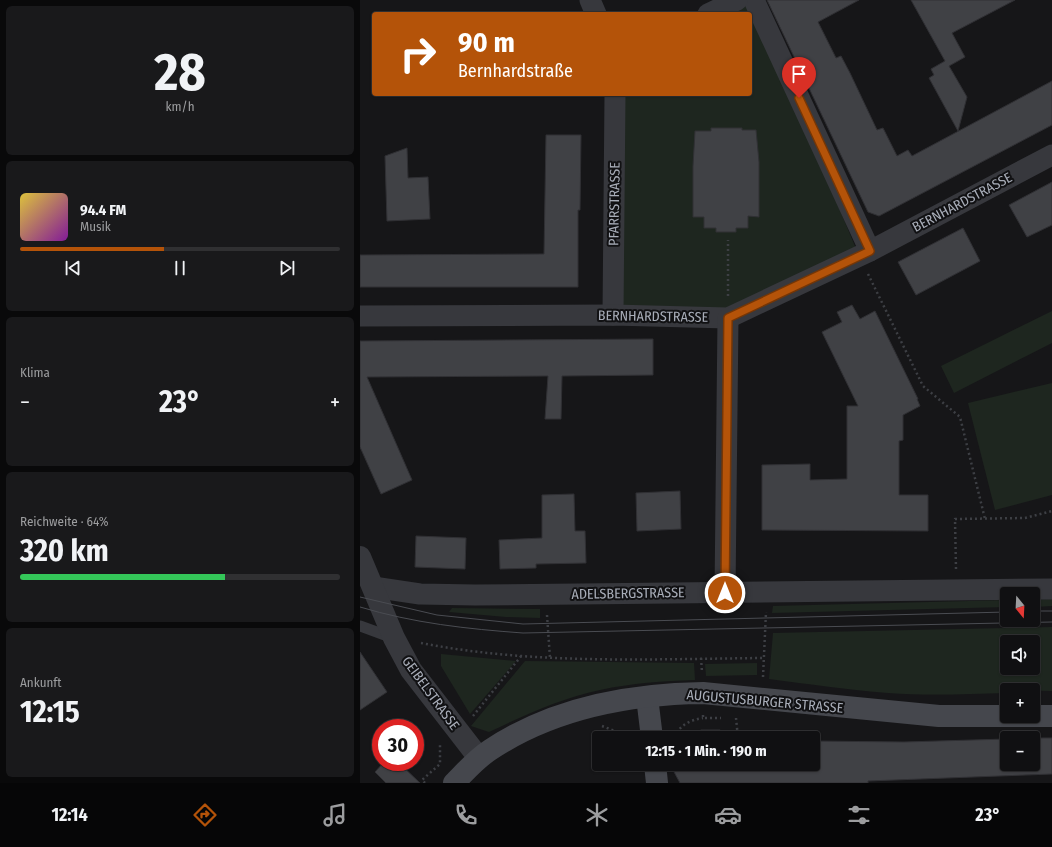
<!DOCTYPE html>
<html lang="de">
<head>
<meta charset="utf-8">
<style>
	:root { --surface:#101012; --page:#19191b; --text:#f1f3f6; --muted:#9c9d9f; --line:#303032; --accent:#b45309 }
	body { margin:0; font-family:"Fira Sans Condensed",sans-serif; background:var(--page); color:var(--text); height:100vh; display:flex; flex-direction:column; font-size:15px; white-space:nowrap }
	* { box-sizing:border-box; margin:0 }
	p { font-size:13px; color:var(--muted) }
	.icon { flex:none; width:22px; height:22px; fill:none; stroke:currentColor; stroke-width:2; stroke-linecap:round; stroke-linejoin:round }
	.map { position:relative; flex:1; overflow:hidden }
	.panel { display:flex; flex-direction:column; gap:6px; padding:6px; background:#09090a; width:360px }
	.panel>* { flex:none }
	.guide { position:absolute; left:12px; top:12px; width:380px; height:84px; border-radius:4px; box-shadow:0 1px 3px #0004,0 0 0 1px var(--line); background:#b45309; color:#fff; overflow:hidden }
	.needle { width:26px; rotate:162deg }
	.buttons { position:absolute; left:640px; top:587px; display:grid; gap:8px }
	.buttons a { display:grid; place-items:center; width:40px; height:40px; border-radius:4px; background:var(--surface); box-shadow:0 1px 3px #0004,0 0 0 1px var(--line); font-size:20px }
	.speed { position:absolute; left:12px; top:719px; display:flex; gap:8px; font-size:20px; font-weight:700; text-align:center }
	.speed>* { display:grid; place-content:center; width:52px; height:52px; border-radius:50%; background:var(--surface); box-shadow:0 1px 3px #0004,0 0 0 1px var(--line); line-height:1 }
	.speed .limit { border:6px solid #d22; background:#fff; color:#111 }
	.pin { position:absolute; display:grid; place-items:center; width:34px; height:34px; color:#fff; margin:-41px -17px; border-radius:50% 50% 50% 0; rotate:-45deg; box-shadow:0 0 4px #0007 }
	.pin .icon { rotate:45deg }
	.me { position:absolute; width:44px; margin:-22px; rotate:0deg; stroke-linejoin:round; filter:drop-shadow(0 0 3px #0008) }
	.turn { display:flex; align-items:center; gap:14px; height:84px; padding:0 20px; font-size:18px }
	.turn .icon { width:52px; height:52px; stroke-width:2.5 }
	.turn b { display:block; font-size:28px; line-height:34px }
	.big { font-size:30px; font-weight:700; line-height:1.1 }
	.panel .widget { flex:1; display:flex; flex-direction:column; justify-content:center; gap:6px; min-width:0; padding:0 14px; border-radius:6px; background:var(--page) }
	.panel .dial { align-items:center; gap:0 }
	.dial b { font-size:52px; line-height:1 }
	.song { display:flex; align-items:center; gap:12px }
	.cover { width:48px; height:48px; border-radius:6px; background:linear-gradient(135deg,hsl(50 70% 55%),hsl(290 70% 35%)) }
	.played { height:4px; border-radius:2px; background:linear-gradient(90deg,var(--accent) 45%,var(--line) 45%) }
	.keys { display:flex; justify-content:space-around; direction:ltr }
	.heat { display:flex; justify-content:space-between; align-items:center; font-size:22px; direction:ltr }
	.charge { height:6px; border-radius:3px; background:linear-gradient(90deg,#34c759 64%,var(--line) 0) }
	.trip { position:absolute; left:232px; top:731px; width:228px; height:40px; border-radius:4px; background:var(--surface); box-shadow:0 1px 3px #0004,0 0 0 1px var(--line); font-weight:700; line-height:40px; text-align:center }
	.tab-bar { display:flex; height:64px; justify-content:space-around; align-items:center; background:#060607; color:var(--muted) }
	.tab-bar .icon { width:28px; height:28px }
	.tab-bar .current { color:var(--accent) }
	.tab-bar b { font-size:18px; color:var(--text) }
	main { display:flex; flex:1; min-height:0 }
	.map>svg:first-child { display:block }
	.green { fill:#1e261f; fill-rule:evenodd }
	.building { fill:#404145; stroke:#303034 }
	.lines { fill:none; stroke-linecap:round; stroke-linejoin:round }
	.path { stroke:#3d3f44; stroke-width:2.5; stroke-dasharray:2 3; stroke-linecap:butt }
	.service { stroke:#37383d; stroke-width:11 }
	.minor { stroke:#37383d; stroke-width:21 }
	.tertiary { stroke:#37383d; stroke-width:22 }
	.secondary { stroke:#45474d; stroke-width:22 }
	.tram { stroke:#4a4c52; stroke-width:1 }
	.route-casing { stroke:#753606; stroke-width:10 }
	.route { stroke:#b45309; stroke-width:7 }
	.labels { text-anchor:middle; stroke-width:4; stroke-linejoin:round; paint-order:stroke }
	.street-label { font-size:14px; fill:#a8adb8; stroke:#111113 }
</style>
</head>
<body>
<main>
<section class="panel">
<div class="widget dial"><b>28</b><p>km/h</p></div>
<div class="widget">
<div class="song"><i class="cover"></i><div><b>94.4 FM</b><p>Musik</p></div></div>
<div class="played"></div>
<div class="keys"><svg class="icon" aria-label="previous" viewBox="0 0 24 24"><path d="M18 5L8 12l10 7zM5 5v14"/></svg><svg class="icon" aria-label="pause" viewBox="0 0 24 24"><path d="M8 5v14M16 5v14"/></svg><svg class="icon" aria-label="next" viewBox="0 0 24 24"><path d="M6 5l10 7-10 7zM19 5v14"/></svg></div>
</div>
<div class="widget"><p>Klima</p>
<div class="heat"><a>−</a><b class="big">23°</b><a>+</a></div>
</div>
<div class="widget"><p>Reichweite · 64%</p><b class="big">320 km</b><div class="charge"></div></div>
<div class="widget"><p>Ankunft</p><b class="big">12:15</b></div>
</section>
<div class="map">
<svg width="692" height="783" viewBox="0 0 692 783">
	<rect width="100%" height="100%" fill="#161618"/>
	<g class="green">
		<path d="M393,0L499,256L368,318L253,315L255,94H390V14H348Z"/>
		<path d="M692,311V343L594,393L581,366Z"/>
		<path d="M692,383V495L635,510L608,403Z"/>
		<path d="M692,599V606L673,607V600Z"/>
		<path d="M647,600V607L412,613L413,606Z"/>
		<path d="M92,608L180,609V618L146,617L89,612Z"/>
		<path d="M692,627V691L647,690V693C608,694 567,696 528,693C488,690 449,684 409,679L413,633ZM647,642H673V668H647Z"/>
		<path d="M81,654L156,661L110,714L81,666Z"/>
		<path d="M165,661L334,663L335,680C303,681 272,683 240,690C202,698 165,715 129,732L111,726Z"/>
		<path d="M397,663V675L346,676L345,664Z"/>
	</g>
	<g class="building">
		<path d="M407,0H499L458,22L476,58L481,56L490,73L517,130L523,128L537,156L548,150L552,156L692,81V125L519,216L508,212Z"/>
		<path d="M551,0H655L592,33L605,57L589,66L607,97L598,131L569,78L574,75L571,69L585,61Z"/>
		<path d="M351,128H382V130H396L399,162V217L388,216V228H376V232H356V228H344V217H333V166L335,131H351Z"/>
		<path d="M186,135H221L220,210H218V287H0V255L184,254Z"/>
		<path d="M47,148L48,178L68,177L70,219L27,221L25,156Z"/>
		<path d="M692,182V225L667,237L649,205Z"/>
		<path d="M603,228L620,261L556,295L538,262Z"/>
		<path d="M492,305L500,319L515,311L558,399H557L560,406L543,415V440L539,441V495H568V531L402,530V465L450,464V480L487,479V406H498L462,332L482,322L477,312Z"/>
		<path d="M293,339V375L202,376L201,419H185L188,376L7,377L52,480L21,494L0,447V341Z"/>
		<path d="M320,491L321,529L277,531L276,493Z"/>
		<path d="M214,494L215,531H225L226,563L176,564V568L140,569L139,540L182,538V495Z"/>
		<path d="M56,536L106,538L105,569L55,567Z"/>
		<path d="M0,652L27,692L0,710Z"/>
		<path d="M341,730H360L370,738H329Z"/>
		<path d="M673,738H692V774L508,781V783H320L313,770V764H453V741L544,742L647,739V764H673Z"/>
		<path d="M24,762H38L60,783H26L15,772Z"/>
	</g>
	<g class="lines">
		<g class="path">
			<path d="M508,274L563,386L600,417L625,519"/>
			<path d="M368,296V240"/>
			<path d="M596,569L595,519L665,518L692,511"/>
			<path d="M187,615L190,658"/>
			<path d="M61,643C174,665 290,659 404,658"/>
			<path d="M341,658L342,672"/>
			<path d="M403,677L406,612"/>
			<path d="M343,715V718H361"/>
			<path d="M113,716L162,655"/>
			<path d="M376,718L378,738"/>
			<path d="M242,726L255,731L259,738"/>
			<path d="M314,737C320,725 330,720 343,718"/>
			<path d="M65,783L62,780L80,764V743"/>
		</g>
		<path class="service" d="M0,626L33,638"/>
		<g class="minor">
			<path d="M230,0L236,14"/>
			<path d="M394,0L510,251"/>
			<path d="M348,14L377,0"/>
			<path d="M253,315L255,94"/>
			<path d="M0,316L253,315L368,318L510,251L692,155"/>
			<path d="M13,587L60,594L115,595L692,589"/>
			<path d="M365,593L368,318"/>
		</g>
		<path class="tertiary" d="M0,557L34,638L51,670L119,758"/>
		<g class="secondary">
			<path d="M287,697L292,738"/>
			<path d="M295,764L297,783"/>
			<path d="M94,783C105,772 116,759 130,750C193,708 269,694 343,693L579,716H692"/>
		</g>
		<g class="tram">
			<path d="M0,597L77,615L163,624L647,612"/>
			<path d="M0,607C53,623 107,629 163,633L692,622"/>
			<path d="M673,611H692"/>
		</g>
	</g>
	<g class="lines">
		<defs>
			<path id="route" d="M365,593L368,318L510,251L439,98"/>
		</defs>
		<use href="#route" class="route-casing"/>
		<use href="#route" class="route"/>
	</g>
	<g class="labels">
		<g class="street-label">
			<text transform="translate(602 202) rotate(-28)" y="5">BERNHARDSTRASSE</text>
			<text transform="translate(254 204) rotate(-89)" y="5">PFARRSTRASSE</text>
			<text transform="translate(293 316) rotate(1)" y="5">BERNHARDSTRASSE</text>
			<text transform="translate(268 593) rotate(-1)" y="5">ADELSBERGSTRASSE</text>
			<text transform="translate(71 693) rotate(54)" y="5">GEIBELSTRASSE</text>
			<text transform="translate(405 701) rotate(5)" y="5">AUGUSTUSBURGER STRASSE</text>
		</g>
	</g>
</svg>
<div class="buttons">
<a><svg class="needle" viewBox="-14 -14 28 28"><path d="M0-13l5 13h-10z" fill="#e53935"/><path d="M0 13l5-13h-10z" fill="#9c9d9f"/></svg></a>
<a><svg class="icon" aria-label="sound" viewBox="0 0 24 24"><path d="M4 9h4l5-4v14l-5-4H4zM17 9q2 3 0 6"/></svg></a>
<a>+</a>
<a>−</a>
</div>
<div class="speed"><div class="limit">30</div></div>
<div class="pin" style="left:439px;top:98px;background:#d93025"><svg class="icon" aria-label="arrive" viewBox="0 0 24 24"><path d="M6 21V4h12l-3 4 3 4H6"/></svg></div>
<svg class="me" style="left:365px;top:593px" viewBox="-20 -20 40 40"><circle r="17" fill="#b45309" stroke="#fff" stroke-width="3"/><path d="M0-11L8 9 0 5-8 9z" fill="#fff"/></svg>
<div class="trip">12:15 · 1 Min. · 190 m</div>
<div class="guide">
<div class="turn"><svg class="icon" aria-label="right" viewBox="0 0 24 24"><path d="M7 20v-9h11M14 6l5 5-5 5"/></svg><div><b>90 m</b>Bernhardstraße</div></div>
</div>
</div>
</main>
<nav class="tab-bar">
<b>12:14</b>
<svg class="icon current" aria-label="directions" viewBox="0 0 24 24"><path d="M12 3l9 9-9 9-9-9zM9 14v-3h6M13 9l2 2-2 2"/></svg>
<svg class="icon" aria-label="music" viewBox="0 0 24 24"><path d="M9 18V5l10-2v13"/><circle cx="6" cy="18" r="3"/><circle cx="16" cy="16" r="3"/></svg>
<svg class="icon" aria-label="phone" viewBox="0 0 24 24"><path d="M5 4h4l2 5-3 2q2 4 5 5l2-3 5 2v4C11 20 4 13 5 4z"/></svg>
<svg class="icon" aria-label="climate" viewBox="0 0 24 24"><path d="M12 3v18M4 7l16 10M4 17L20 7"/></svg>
<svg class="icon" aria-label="car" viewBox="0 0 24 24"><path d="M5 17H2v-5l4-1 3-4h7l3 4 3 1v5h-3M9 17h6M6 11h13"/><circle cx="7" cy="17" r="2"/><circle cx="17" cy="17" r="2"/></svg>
<svg class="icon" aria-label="filters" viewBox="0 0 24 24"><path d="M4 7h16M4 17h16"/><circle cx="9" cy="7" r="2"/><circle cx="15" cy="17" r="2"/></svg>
<b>23°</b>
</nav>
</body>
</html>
